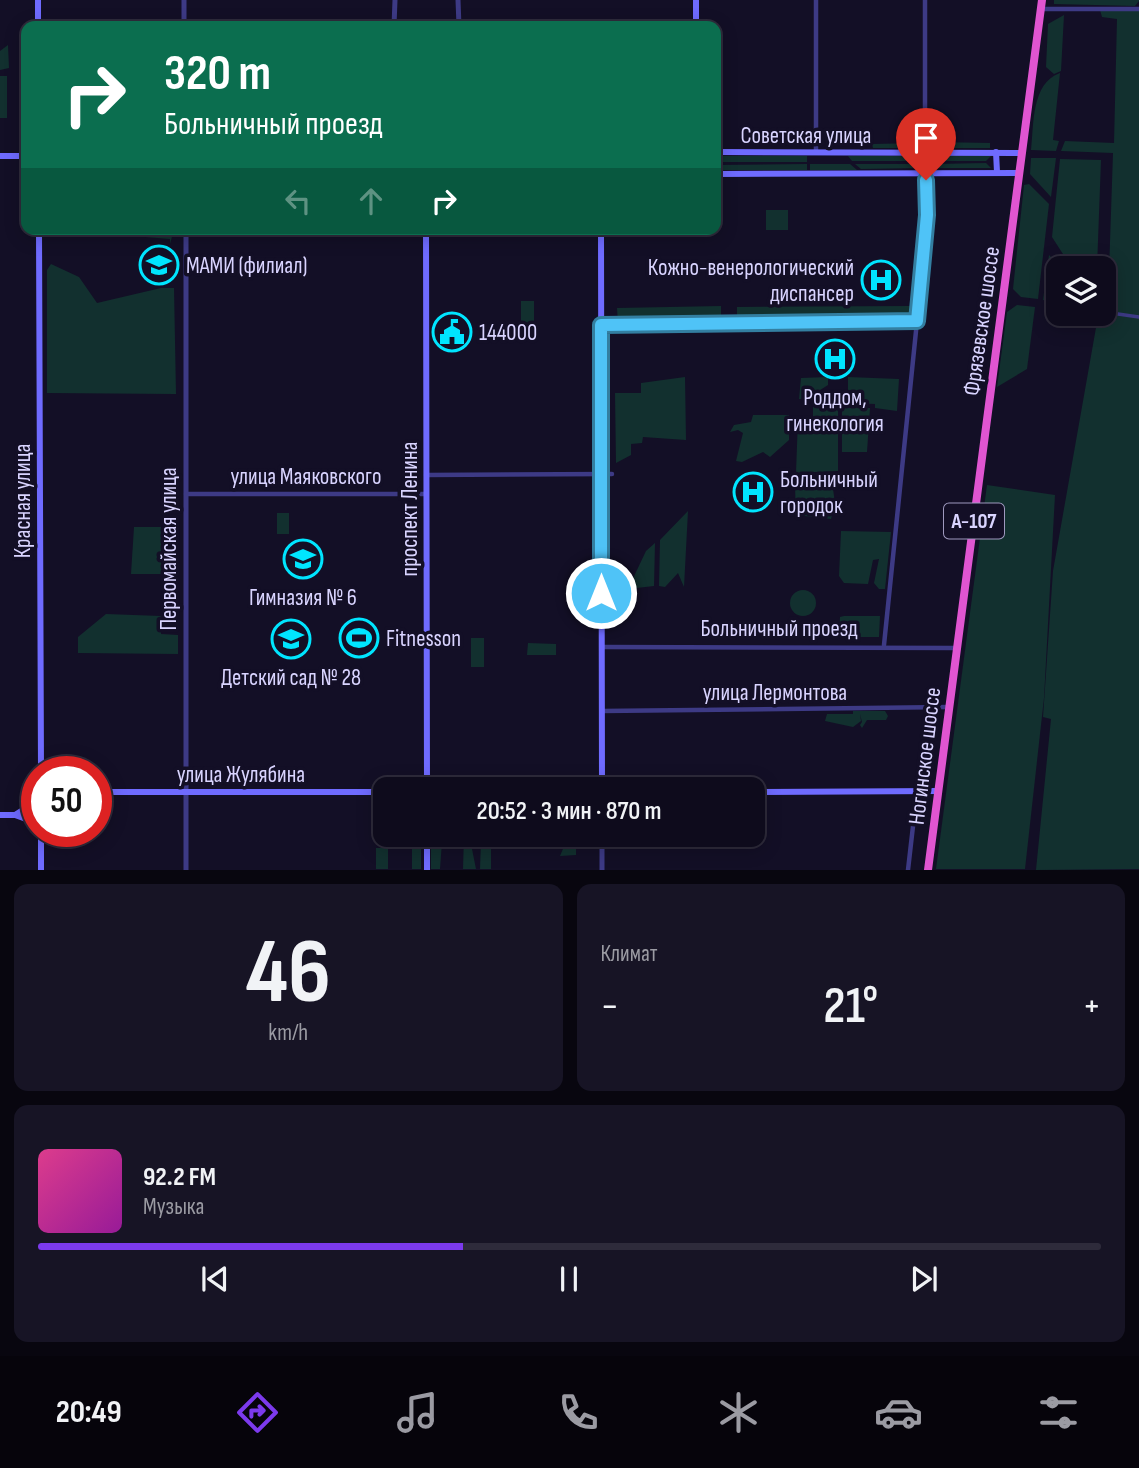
<!DOCTYPE html>
<html lang="ru">
<head>
<meta charset="utf-8">
<style>
	:root { --surface:#0e0b1c; --page:#171425; --text:#f1f3f6; --muted:#9b9ba3; --line:#2e2b3b; --accent:#7c3aed }
	body { margin:0; font-family:"Sofia Sans Condensed",sans-serif; background:var(--page); color:var(--text); height:100vh; display:flex; flex-direction:column; font-size:26px; white-space:nowrap }
	* { box-sizing:border-box; margin:0 }
	p { font-size:23px; color:var(--muted) }
	.icon { flex:none; width:38px; height:38px; fill:none; stroke:currentColor; stroke-width:2; stroke-linecap:round; stroke-linejoin:round }
	.map { position:relative; height:870px; overflow:hidden }
	.details { display:flex; flex-direction:column; gap:14px; padding:14px; background:#08060f; flex:1 }
	.details>* { flex:none }
	.hud { position:absolute; left:21px; top:21px; width:700px; height:214px; border-radius:14px; box-shadow:0 4px 18px #0003,0 0 0 2px var(--line); background:#0b6e4f; color:#fff; overflow:hidden }
	.buttons { position:absolute; left:1046px; top:256px; display:grid; gap:14px }
	.buttons a { display:grid; place-items:center; width:70px; height:70px; border-radius:14px; background:var(--surface); box-shadow:0 4px 18px #0003,0 0 0 2px var(--line); font-size:35px }
	.speed { position:absolute; left:21px; top:756px; display:flex; gap:14px; font-size:35px; font-weight:700; text-align:center }
	.speed>* { display:grid; place-content:center; width:91px; height:91px; border-radius:50%; background:var(--surface); box-shadow:0 4px 18px #0003,0 0 0 2px var(--line); line-height:1 }
	.speed .limit { border:10px solid #d22; background:#fff; color:#111 }
	.pin { position:absolute; display:grid; place-items:center; width:60px; height:60px; color:#fff; margin:-72px -30px; border-radius:50% 50% 50% 0; rotate:-45deg; box-shadow:0 0 7px #0007 }
	.pin .icon { rotate:45deg }
	.me { position:absolute; width:77px; margin:-38px; rotate:0deg; stroke-linejoin:round; filter:drop-shadow(0 0 5px #0008) }
	.turn { display:flex; align-items:center; gap:24px; height:147px; padding:0 28px; font-size:32px }
	.turn .icon { width:91px; height:91px; stroke-width:2.5 }
	.turn b { display:block; font-size:49px; line-height:60px }
	.lanes { display:flex; align-items:center; height:66px; padding:0 28px; background:#0003; justify-content:center; gap:35px; direction:ltr }
	.lanes .off { opacity:.35 }
	.big { font-size:52px; font-weight:600; line-height:1.1 }
	.details .tile { flex:1; display:flex; flex-direction:column; justify-content:center; gap:10px; min-width:0; padding:0 24px; border-radius:14px; background:var(--page) }
	.details .dial { align-items:center; gap:0 }
	.dial b { font-size:91px; line-height:1 }
	.song { display:flex; align-items:center; gap:21px }
	.cover { width:84px; height:84px; border-radius:10px; background:linear-gradient(135deg,hsl(330 70% 55%),hsl(300 70% 35%)) }
	.played { height:7px; border-radius:4px; background:linear-gradient(90deg,var(--accent) 40%,var(--line) 40%) }
	.keys { display:flex; justify-content:space-around; direction:ltr }
	.heat { display:flex; justify-content:space-between; align-items:center; font-size:38px; direction:ltr }
	.details .tiles { flex:1; display:grid; gap:14px; grid-template-columns:1fr 1fr }
	.tile:last-child { grid-column:span 2 }
	.trip { position:absolute; left:373px; top:777px; width:392px; height:70px; border-radius:14px; background:var(--surface); box-shadow:0 4px 18px #0003,0 0 0 2px var(--line); font-weight:600; line-height:70px; text-align:center }
	.dock { display:flex; height:112px; justify-content:space-around; align-items:center; background:#06040b; color:var(--muted) }
	.dock .icon { width:49px; height:49px }
	.dock .on { color:var(--accent) }
	.dock b { font-size:32px; color:var(--text) }
	.map>svg:first-child { display:block }
	.green { fill:#12302f }
	.lines { fill:none; stroke-linecap:round; stroke-linejoin:round }
	.pedestrian { stroke:#3d3a85; stroke-width:3.5 }
	.minor { stroke:#3d3a85; stroke-width:4.5 }
	.tertiary { stroke:#3d3a85; stroke-width:5 }
	.secondary { stroke:#6f6bff; stroke-width:6 }
	.trunk { stroke:#e055d1; stroke-width:8 }
	.route-casing { stroke:#337fa1; stroke-width:18 }
	.route { stroke:#4fc3f7; stroke-width:12 }
	.labels { text-anchor:middle; stroke-width:7; stroke-linejoin:round; paint-order:stroke }
	.shield { fill:#130f26; stroke:#9e99be; stroke-width:2 }
	.shield-label { font-size:21px; font-weight:bold; fill:#d9d4ff }
	.street-label { font-size:23px; fill:#d9d4ff; stroke:#130f26 }
	.poi-label { font-size:23px; fill:#d9d4ff; stroke:#130f26; text-anchor:start }
</style>
</head>
<body>
<div class="map">
<svg width="1139" height="870" viewBox="0 0 1139 870">
	<rect width="100%" height="100%" fill="#130f26"/>
	<g class="green">
		<path d="M1054,0H1139V1L1135,6L1054,4Z"/>
		<path d="M1100,10L1139,11V869L1036,870L1051,719L1043,717L1053,571L1097,322L1108,302L1113,153L1061,151L1065,141L1114,143L1117,19L1102,17Z"/>
		<path d="M1064,15L1061,71L1054,74L1046,67L1048,24Z"/>
		<path d="M8,45L9,68L0,70V51Z"/>
		<path d="M1060,73L1053,140L1059,141L1056,151L1031,150C1034,125 1031,83 1060,73Z"/>
		<rect x="0" y="76" width="7" height="42"/>
		<path d="M936,142L990,143V148H936Z"/>
		<path d="M921,143L915,148H873L872,144Z"/>
		<rect x="716" y="156" width="91" height="6"/>
		<path d="M848,156H919V161H852Z"/>
		<path d="M936,156L988,155L991,156L986,161H936Z"/>
		<path d="M1031,158H1056L1051,197L1030,174Z"/>
		<path d="M1060,159L1101,160L1097,268H1072L1052,237Z"/>
		<path d="M986,163L991,168H936V164Z"/>
		<path d="M807,164V170H723L717,165Z"/>
		<path d="M810,164H850L857,170H810Z"/>
		<path d="M855,164H919V168L861,169Z"/>
		<path d="M1029,184L1049,204L1038,299L1021,297L1013,289L1024,185Z"/>
		<rect x="766" y="210" width="22" height="20"/>
		<path d="M128,229H174L170,244V239L133,236Z"/>
		<path d="M1049,255L1061,268L1059,302L1043,300Z"/>
		<path d="M51,264L79,277L97,303L161,288H174L176,394L47,393V270Z"/>
		<rect x="521" y="301" width="13" height="25"/>
		<path d="M1017,305L1035,307L1027,369L997,387L1007,312Z"/>
		<path d="M721,306V321L618,323L617,308Z"/>
		<path d="M911,306V319L737,321V307Z"/>
		<path d="M685,377L686,440L643,437L642,443L631,444V455L616,463L615,393H641V383Z"/>
		<path d="M828,377V385L806,399H799L801,378Z"/>
		<path d="M848,377L899,379L897,411L875,408V404L848,403Z"/>
		<path d="M816,394L825,400H838V471L796,473L798,418L813,417V401H809Z"/>
		<path d="M842,407L870,408L867,452H842Z"/>
		<path d="M753,415H789V440L770,457L763,452L742,462L736,461L743,433L738,430L730,432L734,425L751,422Z"/>
		<path d="M832,482L835,503L831,519L796,515L795,486Z"/>
		<path d="M987,485L1055,495L1044,698L1025,869H936Z"/>
		<path d="M688,511L684,587L678,573L665,587L659,586L660,540Z"/>
		<rect x="277" y="513" width="12" height="21"/>
		<path d="M134,527H175L176,574H131Z"/>
		<path d="M841,531L891,532L885,589H879L874,583L879,559L873,560L868,584L844,583L839,576Z"/>
		<path d="M655,543L654,586L628,589L646,551Z"/>
		<circle cx="803" cy="603" r="13"/>
		<path d="M106,614L161,616V634L178,635V654L78,653V637Z"/>
		<path d="M844,616H880L879,637H839L840,617Z"/>
		<rect x="471" y="638" width="13" height="29"/>
		<path d="M528,643L556,644V655H527Z"/>
		<path d="M853,711H885L888,716L886,720H867L862,728L860,725L862,722L860,714L861,721L853,727L825,721L827,714H853Z"/>
		<rect x="412" y="835" width="9" height="34"/>
		<path d="M464,835H478L471,844L476,869H463Z"/>
		<path d="M563,835H576V855L560,856L565,844Z"/>
		<rect x="651" y="835" width="24" height="8"/>
		<path d="M431,840L442,842L440,869H431Z"/>
		<path d="M481,841L491,844V869H480Z"/>
		<rect x="376" y="848" width="12" height="21"/>
	</g>
	<g class="lines">
		<path class="pedestrian" d="M1104,312L1139,317"/>
		<g class="minor">
			<path d="M816,0V152"/>
			<path d="M1042,9H1139"/>
			<path d="M925,152V0"/>
			<path d="M601,325L917,321"/>
			<path d="M426,475L612,474"/>
			<path d="M186,494H426"/>
			<path d="M884,645L926,233V173"/>
			<path d="M602,647L957,648"/>
			<path d="M602,711L948,707"/>
			<path d="M908,870L917,791"/>
		</g>
		<g class="tertiary">
			<path d="M184,0V26"/>
			<path d="M458,0L459,26"/>
			<path d="M394,26L395,0"/>
			<path d="M186,229V870"/>
			<path d="M602,835V870"/>
		</g>
		<g class="secondary">
			<path d="M38,0V26"/>
			<path d="M696,0V26"/>
			<path d="M716,152L1022,153"/>
			<path d="M996,152L997,172"/>
			<path d="M0,156H26"/>
			<path d="M716,174L1020,173"/>
			<path d="M39,229L41,772"/>
			<path d="M426,229L427,789"/>
			<path d="M601,229L602,789"/>
			<path d="M96,792H385"/>
			<path d="M752,792L939,791"/>
			<path d="M0,815H15L37,801"/>
			<path d="M15,815L37,823"/>
			<path d="M427,835V870"/>
			<path d="M41,870V831"/>
		</g>
		<path class="trunk" d="M928,870L1042,0"/>
	</g>
	<g class="lines">
		<defs>
			<path id="route" d="M601,593V325L917,321L927,215L926,180"/>
		</defs>
		<use href="#route" class="route-casing"/>
		<use href="#route" class="route"/>
	</g>
	<defs>
		<symbol id="university-ring" viewBox="-11 -11 22 22"><circle r="9.5" fill="#130f26" stroke="#00e5ff" stroke-width="1.5"/><path d="M0-5L7-2L0 1L-7-2ZM-4 1L0 2.5L4 1V4Q0 6-4 4Z" fill="#00e5ff"/></symbol>
		<symbol id="hospital-ring" viewBox="-11 -11 22 22"><circle r="9.5" fill="#130f26" stroke="#00e5ff" stroke-width="1.5"/><path d="M-5-5h3v3.5h4V-5h3V5h-3V1.5h-4V5h-3Z" fill="#00e5ff"/></symbol>
		<symbol id="civic-ring" viewBox="-11 -11 22 22"><circle r="9.5" fill="#130f26" stroke="#00e5ff" stroke-width="1.5"/><path d="M-.6-6.5H3V-4.5H.6V-3L4-1V1h2V6H-6V1h2V-1L-.6-3ZM-1.2 2.5V6h2.4V2.5Z" fill="#00e5ff"/></symbol>
		<symbol id="school-ring" viewBox="-11 -11 22 22"><circle r="9.5" fill="#130f26" stroke="#00e5ff" stroke-width="1.5"/><path d="M0-5L7-2L0 1L-7-2ZM-4 1L0 2.5L4 1V4Q0 6-4 4Z" fill="#00e5ff"/></symbol>
		<symbol id="stadium-ring" viewBox="-11 -11 22 22"><circle r="9.5" fill="#130f26" stroke="#00e5ff" stroke-width="1.5"/><path d="M0-5a6.5 5 0 1 0 0 10a6.5 5 0 1 0 0-10ZM-3.5-1.8h7v3.6h-7Z" fill="#00e5ff"/></symbol>
	</defs>
	<g fill-rule="evenodd">
		<use href="#university-ring" x="137" y="243" width="44" height="44"/>
		<use href="#hospital-ring" x="859" y="258" width="44" height="44"/>
		<use href="#civic-ring" x="430" y="310" width="44" height="44"/>
		<use href="#hospital-ring" x="813" y="337" width="44" height="44"/>
		<use href="#hospital-ring" x="731" y="470" width="44" height="44"/>
		<use href="#school-ring" x="281" y="537" width="44" height="44"/>
		<use href="#stadium-ring" x="337" y="616" width="44" height="44"/>
		<use href="#school-ring" x="269" y="617" width="44" height="44"/>
	</g>
	<g class="labels">
		<rect class="shield" x="944" y="503.5" width="60" height="35" rx="5"/>
		<g class="shield-label">
			<text x="974" y="528">А-107</text>
		</g>
		<g class="street-label">
			<text x="806" y="143">Советская улица</text>
			<text transform="translate(981 321) rotate(-82)" y="8">Фрязевское шоссе</text>
			<text x="306" y="484">улица Маяковского</text>
			<text transform="translate(22 501) rotate(-90)" y="8">Красная улица</text>
			<text transform="translate(409 509) rotate(-90)" y="8">проспект Ленина</text>
			<text transform="translate(168 549) rotate(-90)" y="8">Первомайская улица</text>
			<text x="779" y="636">Больничный проезд</text>
			<text x="775" y="700">улица Лермонтова</text>
			<text transform="translate(924 756) rotate(-83)" y="8">Ногинское шоссе</text>
			<text x="241" y="782">улица Жулябина</text>
		</g>
		<g class="poi-label">
			<text x="186" y="273">МАМИ (филиал)</text>
			<text x="854" y="275" text-anchor="end">Кожно-венерологический<tspan x="854" dy="26">диспансер</tspan></text>
			<text x="479" y="340">144000</text>
			<text x="835" y="405" text-anchor="middle">Роддом,<tspan x="835" dy="26">гинекология</tspan></text>
			<text x="780" y="487">Больничный<tspan x="780" dy="26">городок</tspan></text>
			<text x="303" y="605" text-anchor="middle">Гимназия № 6</text>
			<text x="386" y="646">Fitnesson</text>
			<text x="291" y="685" text-anchor="middle">Детский сад № 28</text>
		</g>
	</g>
</svg>
<div class="buttons">
<a><svg class="icon" aria-label="layers" viewBox="0 0 24 24"><path d="M12 4l9 5-9 5-9-5zM3 14l9 5 9-5"/></svg></a>
</div>
<div class="speed"><div class="limit">50</div></div>
<div class="pin" style="left:926px;top:180px;background:#d93025"><svg class="icon" aria-label="arrive" viewBox="0 0 24 24"><path d="M6 21V4h12l-3 4 3 4H6"/></svg></div>
<svg class="me" style="left:601px;top:593px" viewBox="-20 -20 40 40"><circle r="17" fill="#4fc3f7" stroke="#fff" stroke-width="3"/><path d="M0-11L8 9 0 5-8 9z" fill="#fff"/></svg>
<div class="trip">20:52 · 3 мин · 870 m</div>
<div class="hud">
<div class="turn"><svg class="icon" aria-label="right" viewBox="0 0 24 24"><path d="M7 20v-9h11M14 6l5 5-5 5"/></svg><div><b>320 m</b>Больничный проезд</div></div>
<div class="lanes"><svg class="icon off" aria-label="left" viewBox="0 0 24 24"><path d="M17 20v-9H6M10 6l-5 5 5 5"/></svg><svg class="icon off" aria-label="ahead" viewBox="0 0 24 24"><path d="M12 20V5M6 11l6-6 6 6"/></svg><svg class="icon" aria-label="right" viewBox="0 0 24 24"><path d="M7 20v-9h11M14 6l5 5-5 5"/></svg></div>
</div>
</div>
<section class="details">
<div class="tiles">
<div class="tile dial"><b>46</b><p>km/h</p></div>
<div class="tile"><p>Климат</p>
<div class="heat"><a>−</a><b class="big">21°</b><a>+</a></div>
</div>
<div class="tile">
<div class="song"><i class="cover"></i><div><b>92.2 FM</b><p>Музыка</p></div></div>
<div class="played"></div>
<div class="keys"><svg class="icon" aria-label="previous" viewBox="0 0 24 24"><path d="M18 5L8 12l10 7zM5 5v14"/></svg><svg class="icon" aria-label="pause" viewBox="0 0 24 24"><path d="M8 5v14M16 5v14"/></svg><svg class="icon" aria-label="next" viewBox="0 0 24 24"><path d="M6 5l10 7-10 7zM19 5v14"/></svg></div>
</div>
</div>
</section>
<nav class="dock">
<b>20:49</b>
<svg class="icon on" aria-label="directions" viewBox="0 0 24 24"><path d="M12 3l9 9-9 9-9-9zM9 14v-3h6M13 9l2 2-2 2"/></svg>
<svg class="icon" aria-label="music" viewBox="0 0 24 24"><path d="M9 18V5l10-2v13"/><circle cx="6" cy="18" r="3"/><circle cx="16" cy="16" r="3"/></svg>
<svg class="icon" aria-label="phone" viewBox="0 0 24 24"><path d="M5 4h4l2 5-3 2q2 4 5 5l2-3 5 2v4C11 20 4 13 5 4z"/></svg>
<svg class="icon" aria-label="climate" viewBox="0 0 24 24"><path d="M12 3v18M4 7l16 10M4 17L20 7"/></svg>
<svg class="icon" aria-label="car" viewBox="0 0 24 24"><path d="M5 17H2v-5l4-1 3-4h7l3 4 3 1v5h-3M9 17h6M6 11h13"/><circle cx="7" cy="17" r="2"/><circle cx="17" cy="17" r="2"/></svg>
<svg class="icon" aria-label="filters" viewBox="0 0 24 24"><path d="M4 7h16M4 17h16"/><circle cx="9" cy="7" r="2"/><circle cx="15" cy="17" r="2"/></svg>
</nav>
</body>
</html>
